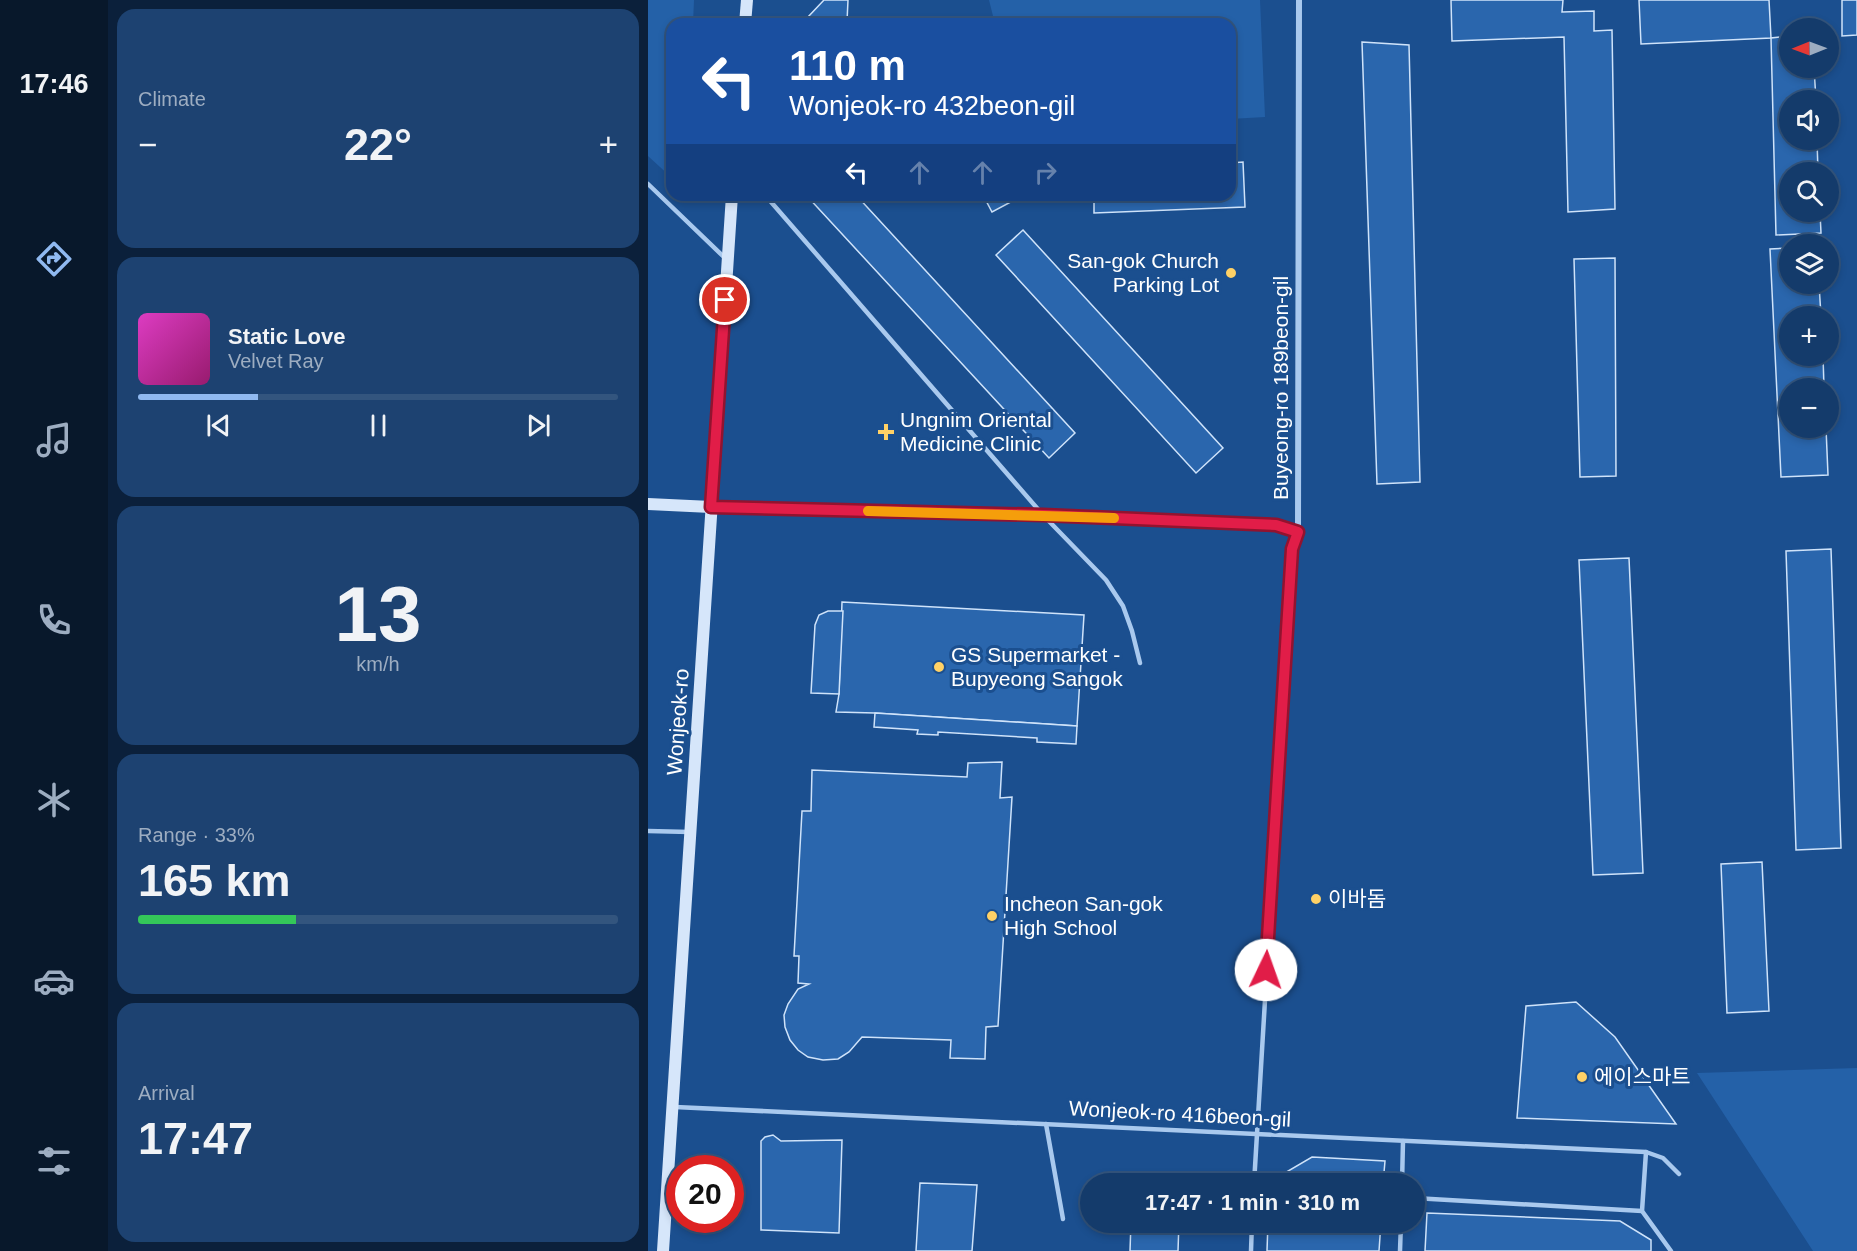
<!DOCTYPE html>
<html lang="en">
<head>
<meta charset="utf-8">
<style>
	:root { --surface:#143b6b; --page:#1d4271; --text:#f1f3f6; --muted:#9dadc1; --line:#33557e; --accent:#90b9f0 }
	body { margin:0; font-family:Helvetica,"Noto Sans KR",sans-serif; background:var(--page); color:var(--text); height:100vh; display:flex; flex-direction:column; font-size:22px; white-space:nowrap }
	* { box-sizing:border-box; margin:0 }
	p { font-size:20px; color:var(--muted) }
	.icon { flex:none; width:33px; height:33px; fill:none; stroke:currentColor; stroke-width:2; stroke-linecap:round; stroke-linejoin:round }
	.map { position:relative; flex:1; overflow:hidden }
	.details { display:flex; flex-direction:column; gap:9px; padding:9px; background:#0b203b; width:540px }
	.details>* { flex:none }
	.guide { position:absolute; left:18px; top:18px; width:570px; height:183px; border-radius:18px; box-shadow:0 3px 9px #0003,0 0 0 2px var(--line); background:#1a4fa0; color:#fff; overflow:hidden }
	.needle { width:39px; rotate:269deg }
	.buttons { position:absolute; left:1131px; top:18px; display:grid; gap:12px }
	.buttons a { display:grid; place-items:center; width:60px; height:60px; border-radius:50%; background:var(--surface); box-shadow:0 3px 9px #0003,0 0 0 2px var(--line); font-size:30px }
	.speed { position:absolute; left:18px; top:1155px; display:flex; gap:12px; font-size:30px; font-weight:700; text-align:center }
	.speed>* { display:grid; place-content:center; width:78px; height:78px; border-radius:50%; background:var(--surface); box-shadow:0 3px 9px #0003,0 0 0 2px var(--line); line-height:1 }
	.speed .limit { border:9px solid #d22; background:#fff; color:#111 }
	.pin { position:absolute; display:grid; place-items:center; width:51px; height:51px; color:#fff; margin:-26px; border:3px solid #fff; border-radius:50%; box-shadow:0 2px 6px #0007 }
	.me { position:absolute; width:66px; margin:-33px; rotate:3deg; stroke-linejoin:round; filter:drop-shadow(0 0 4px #0008) }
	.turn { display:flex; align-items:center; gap:21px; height:126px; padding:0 24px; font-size:27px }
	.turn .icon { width:78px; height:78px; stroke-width:2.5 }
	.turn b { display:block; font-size:42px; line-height:51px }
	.lanes { display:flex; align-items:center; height:57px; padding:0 24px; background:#0003; justify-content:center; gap:30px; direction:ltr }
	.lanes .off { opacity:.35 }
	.big { font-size:45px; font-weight:600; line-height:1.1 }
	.details .tile { flex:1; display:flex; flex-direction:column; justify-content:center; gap:9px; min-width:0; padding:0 21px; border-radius:18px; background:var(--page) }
	.details .dial { align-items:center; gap:0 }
	.dial b { font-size:78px; line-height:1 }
	.song { display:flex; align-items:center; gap:18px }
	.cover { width:72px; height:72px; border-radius:9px; background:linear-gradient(135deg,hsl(310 70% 55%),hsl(320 70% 35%)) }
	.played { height:6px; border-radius:3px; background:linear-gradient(90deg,var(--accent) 25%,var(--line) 25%) }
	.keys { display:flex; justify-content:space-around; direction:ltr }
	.heat { display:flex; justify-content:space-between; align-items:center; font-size:33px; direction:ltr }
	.charge { height:9px; border-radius:4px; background:linear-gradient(90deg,#34c759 33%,var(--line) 0) }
	.trip { position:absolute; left:432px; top:1173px; width:345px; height:60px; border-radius:30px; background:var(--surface); box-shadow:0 3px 9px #0003,0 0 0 2px var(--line); font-weight:600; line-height:60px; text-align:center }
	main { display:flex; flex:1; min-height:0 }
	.menu { display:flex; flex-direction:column; width:108px; justify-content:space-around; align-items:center; background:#08182b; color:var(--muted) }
	.menu .icon { width:42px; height:42px }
	.menu .current { color:var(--accent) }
	.menu b { font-size:27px; color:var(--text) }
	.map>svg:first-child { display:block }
	.green { fill:#2461a8 }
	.building { fill:#2a66ad; stroke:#cfe3fa; stroke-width:1.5 }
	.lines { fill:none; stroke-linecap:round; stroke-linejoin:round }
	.lane { stroke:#a9c9ee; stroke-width:4.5 }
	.street { stroke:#a9c9ee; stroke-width:6 }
	.secondary { stroke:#d6e6fa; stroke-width:12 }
	.route-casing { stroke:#92132f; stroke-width:15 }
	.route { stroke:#e11d48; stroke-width:10 }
	.slow { stroke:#f59e0b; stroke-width:10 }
	.poi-dot { fill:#ffd166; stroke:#1b4f8f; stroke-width:2 }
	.labels { text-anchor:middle; stroke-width:6; stroke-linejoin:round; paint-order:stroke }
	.poi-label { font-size:21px; fill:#fff; stroke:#1b4f8f; text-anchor:start }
	.street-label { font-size:21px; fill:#fff; stroke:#1b4f8f }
</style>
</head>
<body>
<main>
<nav class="menu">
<b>17:46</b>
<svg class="icon current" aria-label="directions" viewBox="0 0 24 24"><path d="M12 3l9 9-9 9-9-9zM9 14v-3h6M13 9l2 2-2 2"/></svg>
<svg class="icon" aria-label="music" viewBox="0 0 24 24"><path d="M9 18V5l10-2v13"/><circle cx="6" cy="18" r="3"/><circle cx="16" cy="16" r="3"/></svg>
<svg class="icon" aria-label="phone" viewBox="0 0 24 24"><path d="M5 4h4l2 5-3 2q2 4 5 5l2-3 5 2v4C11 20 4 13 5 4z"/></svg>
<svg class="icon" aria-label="climate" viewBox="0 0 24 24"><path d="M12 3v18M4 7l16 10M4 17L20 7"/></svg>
<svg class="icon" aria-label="car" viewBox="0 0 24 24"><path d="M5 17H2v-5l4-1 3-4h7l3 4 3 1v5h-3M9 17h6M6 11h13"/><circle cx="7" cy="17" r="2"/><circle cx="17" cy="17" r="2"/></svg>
<svg class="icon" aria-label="filters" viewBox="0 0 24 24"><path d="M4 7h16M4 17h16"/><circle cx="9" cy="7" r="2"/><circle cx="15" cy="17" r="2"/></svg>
</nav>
<section class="details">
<div class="tile"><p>Climate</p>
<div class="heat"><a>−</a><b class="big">22°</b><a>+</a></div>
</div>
<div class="tile">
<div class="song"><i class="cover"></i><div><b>Static Love</b><p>Velvet Ray</p></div></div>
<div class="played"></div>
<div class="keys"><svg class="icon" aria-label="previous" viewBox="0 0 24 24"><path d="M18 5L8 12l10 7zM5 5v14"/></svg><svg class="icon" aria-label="pause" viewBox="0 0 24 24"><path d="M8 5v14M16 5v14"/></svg><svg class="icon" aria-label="next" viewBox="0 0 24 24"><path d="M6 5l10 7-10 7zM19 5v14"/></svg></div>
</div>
<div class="tile dial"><b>13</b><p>km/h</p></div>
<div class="tile"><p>Range · 33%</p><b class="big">165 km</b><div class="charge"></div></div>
<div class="tile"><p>Arrival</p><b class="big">17:47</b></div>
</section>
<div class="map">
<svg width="1209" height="1251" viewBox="0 0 1209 1251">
	<rect width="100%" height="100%" fill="#1b4f8f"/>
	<g class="green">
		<path d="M0,0H46L45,24H24V178L0,156Z"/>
		<path d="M341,0H612L617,117L582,119V24H347Z"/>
		<path d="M1209,1068V1251H1165L1049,1073Z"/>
	</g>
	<g class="building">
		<path d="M176,0H200L199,22L202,24H168L160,17Z"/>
		<path d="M803,0H915L914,12L946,11V31L964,30L967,209L920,212L916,37L804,41Z"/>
		<path d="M991,0H1121L1123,38L993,44Z"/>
		<path d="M1194,0H1209V35L1194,36Z"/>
		<path d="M1142,36V68H1166L1168,100H1142V140H1169L1170,172H1142V212H1172L1173,233L1128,235L1123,38Z"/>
		<path d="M714,42L761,45L772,482L729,484Z"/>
		<path d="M595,162L597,207L446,213V195H582V163Z"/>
		<path d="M158,195H208L427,433L401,458Z"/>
		<path d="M335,195H376L344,212Z"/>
		<path d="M375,230L575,448L548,473L348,255Z"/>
		<path d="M1142,248V284H1171L1173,316H1142V356H1175L1176,388H1142V428H1178L1180,475L1133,477L1122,249Z"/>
		<path d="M967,258L968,476L932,477L926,259Z"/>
		<path d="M1183,549L1193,848L1148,850L1138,551Z"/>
		<path d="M981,558L995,873L945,875L931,560Z"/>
		<path d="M194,602L436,615L429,726L227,713L188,712L191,694Z"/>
		<path d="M180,611H195L191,694L163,693L167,625L171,615Z"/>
		<path d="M227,713L429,726L428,744L389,742V738L290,732V735L269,734L270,730L226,727Z"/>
		<path d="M354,762L352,798L364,797L350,1026L338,1027L337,1059L302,1058L303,1040L214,1037L201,1052L190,1059L175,1060L160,1057L150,1050L142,1040L137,1027L136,1015L140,1004L150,989L161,984L150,983L151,956H146L154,811H163L164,770L319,777L320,763Z"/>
		<path d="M1114,862L1121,1011L1079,1013L1073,864Z"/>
		<path d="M928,1002L967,1037L1028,1124L869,1118L878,1006Z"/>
		<path d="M125,1135L133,1141L194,1140L191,1233L113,1230V1141L117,1137Z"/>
		<path d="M664,1157L737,1161L735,1184H622L623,1181Z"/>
		<path d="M272,1183L329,1185L324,1251H268Z"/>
		<path d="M779,1213L972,1221L1003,1240V1251H777Z"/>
		<path d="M483,1222H531L530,1251H482Z"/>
		<path d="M620,1222H733L731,1251H619Z"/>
	</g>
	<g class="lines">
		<g class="lane">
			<path d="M0,184L78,259"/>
			<path d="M117,195L395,515L458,580L475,606L484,631L492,663"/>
			<path d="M66,507L395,515L628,525L650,532L644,549L606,1184"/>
			<path d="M0,831L42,832"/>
			<path d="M27,1107L998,1152L1015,1158L1031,1174"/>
			<path d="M398,1124L415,1219"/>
			<path d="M998,1152L994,1211L1023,1251"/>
			<path d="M754,1184L755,1141"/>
			<path d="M766,1198L994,1211"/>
			<path d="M603,1251L604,1222"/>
			<path d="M752,1251L753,1222"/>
		</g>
		<path class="street" d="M650,532L651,0"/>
		<g class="secondary">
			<path d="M97,24L99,0"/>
			<path d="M0,504L63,507"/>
			<path d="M15,1251L84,195"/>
		</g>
	</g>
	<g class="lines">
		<defs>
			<path id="route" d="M77,300L63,507L395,515L628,525L650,532L644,549L618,970"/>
		</defs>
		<use href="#route" class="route-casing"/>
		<use href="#route" class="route"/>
		<path class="slow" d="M220,511L466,518"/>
	</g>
	<g class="poi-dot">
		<circle cx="583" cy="273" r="6"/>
		<path d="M235 423h6v6h6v6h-6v6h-6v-6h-6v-6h6z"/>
		<circle cx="291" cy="667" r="6"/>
		<circle cx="668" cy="899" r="6"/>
		<circle cx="344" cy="916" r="6"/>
		<circle cx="934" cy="1077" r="6"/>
	</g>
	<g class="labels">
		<g class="poi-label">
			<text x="571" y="268" text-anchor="end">San-gok Church<tspan x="571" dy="24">Parking Lot</tspan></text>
			<text x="252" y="427">Ungnim Oriental<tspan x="252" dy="24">Medicine Clinic</tspan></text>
			<text x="303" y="662">GS Supermarket -<tspan x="303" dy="24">Bupyeong Sangok</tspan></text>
			<text x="680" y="906">이바돔</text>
			<text x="356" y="911">Incheon San-gok<tspan x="356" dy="24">High School</tspan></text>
			<text x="946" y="1084">에이스마트</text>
		</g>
		<g class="street-label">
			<text transform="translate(633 388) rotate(-90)" y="7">Buyeong-ro 189beon-gil</text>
			<text transform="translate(30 722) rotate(-86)" y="7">Wonjeok-ro</text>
			<text transform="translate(532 1114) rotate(3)" y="7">Wonjeok-ro 416beon-gil</text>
		</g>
	</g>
</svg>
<div class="buttons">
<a><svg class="needle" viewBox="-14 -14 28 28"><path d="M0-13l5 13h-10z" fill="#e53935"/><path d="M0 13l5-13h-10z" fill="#9dadc1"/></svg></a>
<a><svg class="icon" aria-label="sound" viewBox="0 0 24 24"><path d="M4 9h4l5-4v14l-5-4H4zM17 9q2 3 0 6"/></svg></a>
<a><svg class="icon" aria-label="search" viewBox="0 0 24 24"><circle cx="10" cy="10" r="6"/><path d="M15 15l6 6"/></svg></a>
<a><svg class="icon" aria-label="layers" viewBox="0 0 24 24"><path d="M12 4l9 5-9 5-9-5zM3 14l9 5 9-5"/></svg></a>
<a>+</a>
<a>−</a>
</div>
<div class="speed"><div class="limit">20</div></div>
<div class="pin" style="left:77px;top:300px;background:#d93025"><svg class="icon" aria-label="arrive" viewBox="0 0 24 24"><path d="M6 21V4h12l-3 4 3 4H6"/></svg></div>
<svg class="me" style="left:618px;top:970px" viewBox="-20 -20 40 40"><circle r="19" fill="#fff"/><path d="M0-13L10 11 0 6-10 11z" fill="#e11d48"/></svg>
<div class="trip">17:47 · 1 min · 310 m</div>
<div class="guide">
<div class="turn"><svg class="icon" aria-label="left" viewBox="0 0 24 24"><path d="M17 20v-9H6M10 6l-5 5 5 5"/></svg><div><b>110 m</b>Wonjeok-ro 432beon-gil</div></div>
<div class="lanes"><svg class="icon" aria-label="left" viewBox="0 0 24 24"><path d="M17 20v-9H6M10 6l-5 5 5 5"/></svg><svg class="icon off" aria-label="ahead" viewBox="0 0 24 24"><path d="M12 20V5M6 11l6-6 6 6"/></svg><svg class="icon off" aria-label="ahead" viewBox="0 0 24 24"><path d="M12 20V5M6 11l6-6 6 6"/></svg><svg class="icon off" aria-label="right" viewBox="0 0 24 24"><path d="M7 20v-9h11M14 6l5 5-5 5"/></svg></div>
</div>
</div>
</main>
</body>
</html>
